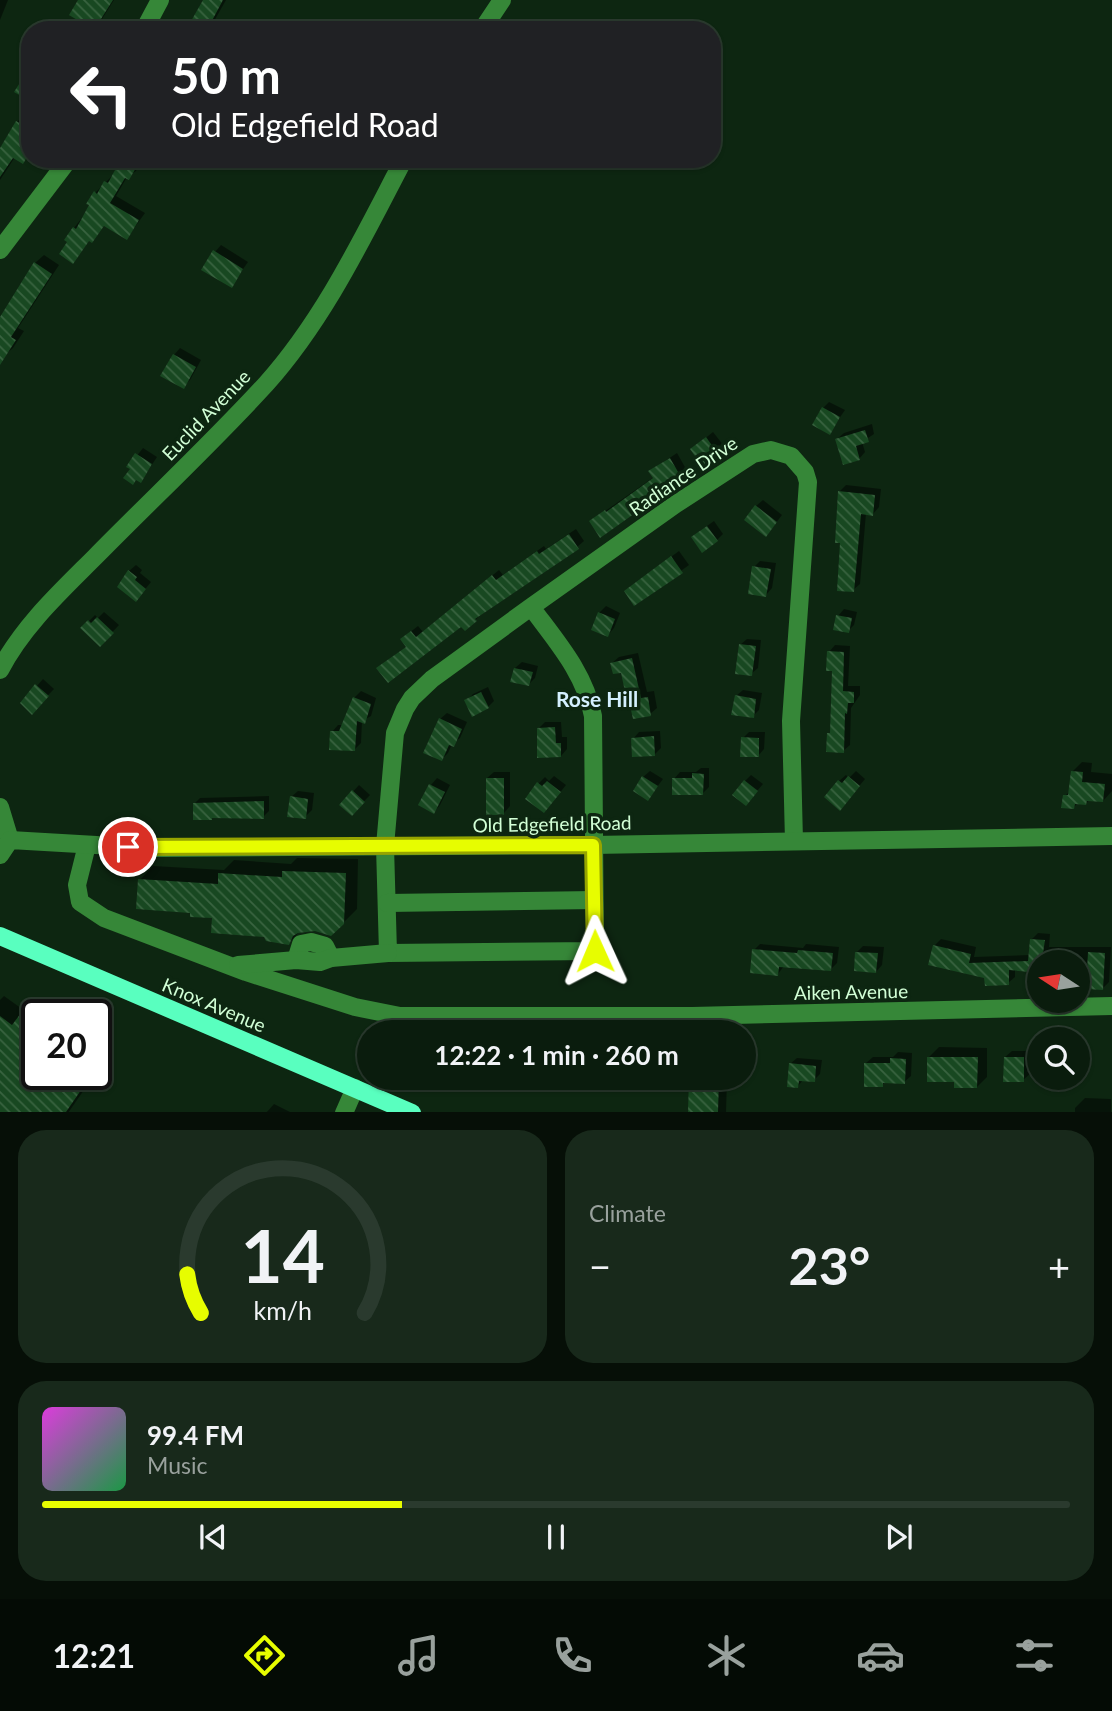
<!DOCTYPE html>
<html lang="en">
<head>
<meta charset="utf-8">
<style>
	:root { --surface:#0a1c0d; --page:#18291b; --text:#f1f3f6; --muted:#99a19d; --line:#2a3a2e; --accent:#e7fd00 }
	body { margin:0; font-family:Lato,sans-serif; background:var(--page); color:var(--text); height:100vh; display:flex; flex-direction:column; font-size:26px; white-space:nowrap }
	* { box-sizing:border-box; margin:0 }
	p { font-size:23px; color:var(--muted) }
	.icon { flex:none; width:38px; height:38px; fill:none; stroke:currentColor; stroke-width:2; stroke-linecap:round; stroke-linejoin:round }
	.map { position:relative; height:1112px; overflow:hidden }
	.details { display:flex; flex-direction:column; gap:18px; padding:18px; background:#060f07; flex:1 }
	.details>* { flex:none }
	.top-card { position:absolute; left:21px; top:21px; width:700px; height:147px; border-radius:28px; box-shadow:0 2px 5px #0004,0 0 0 2px var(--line); background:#202124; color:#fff; overflow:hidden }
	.needle { width:46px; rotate:282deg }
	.fabs { position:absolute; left:1027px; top:950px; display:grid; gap:14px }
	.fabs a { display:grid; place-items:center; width:63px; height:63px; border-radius:50%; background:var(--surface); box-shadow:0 2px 5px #0004,0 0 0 2px var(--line); font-size:35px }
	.speed { position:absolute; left:21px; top:999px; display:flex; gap:14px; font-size:35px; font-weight:700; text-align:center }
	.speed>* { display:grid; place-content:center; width:91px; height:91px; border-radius:50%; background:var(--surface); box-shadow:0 2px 5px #0004,0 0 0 2px var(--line); line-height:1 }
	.speed .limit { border:4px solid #111; border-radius:10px; background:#fff; color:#111 }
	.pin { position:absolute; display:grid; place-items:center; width:60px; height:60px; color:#fff; margin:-30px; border:4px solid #fff; border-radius:50%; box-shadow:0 2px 7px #0007 }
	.me { position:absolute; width:77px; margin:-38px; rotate:359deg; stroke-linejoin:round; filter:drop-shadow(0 0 5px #0008) }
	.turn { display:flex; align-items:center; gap:24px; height:147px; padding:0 35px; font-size:32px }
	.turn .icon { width:91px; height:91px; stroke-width:2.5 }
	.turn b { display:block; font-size:49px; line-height:60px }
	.big { font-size:52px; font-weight:700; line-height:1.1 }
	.details .tile { flex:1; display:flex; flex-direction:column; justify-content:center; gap:10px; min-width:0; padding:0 24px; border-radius:28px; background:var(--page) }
	.details .dial { align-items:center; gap:0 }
	.dial svg { height:182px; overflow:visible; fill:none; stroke:var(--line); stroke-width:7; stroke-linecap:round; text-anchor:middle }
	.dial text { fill:var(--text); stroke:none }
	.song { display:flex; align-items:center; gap:21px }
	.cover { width:84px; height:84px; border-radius:10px; background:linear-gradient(135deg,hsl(300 70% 55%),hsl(140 70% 35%)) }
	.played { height:7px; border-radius:4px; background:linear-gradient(90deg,var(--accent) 35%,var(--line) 35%) }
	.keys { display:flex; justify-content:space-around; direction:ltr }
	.heat { display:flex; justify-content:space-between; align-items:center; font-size:38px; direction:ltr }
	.details .tiles { flex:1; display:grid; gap:18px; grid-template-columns:1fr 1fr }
	.tile:last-child { grid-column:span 2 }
	.trip { position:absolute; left:357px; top:1020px; width:399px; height:70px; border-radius:35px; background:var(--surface); box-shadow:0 2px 5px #0004,0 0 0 2px var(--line); font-weight:700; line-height:70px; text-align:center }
	.tabs { display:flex; height:112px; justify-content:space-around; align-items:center; background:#040b05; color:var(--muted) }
	.tabs .icon { width:49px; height:49px }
	.tabs .current { color:var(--accent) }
	.tabs b { font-size:32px; color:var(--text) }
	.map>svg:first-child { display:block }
	.shadow { fill:#0007 }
	.building { fill:url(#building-back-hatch) }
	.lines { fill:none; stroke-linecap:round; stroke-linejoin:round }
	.minor { stroke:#368738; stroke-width:18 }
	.major { stroke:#59ffbf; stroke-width:18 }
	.route-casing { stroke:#96a400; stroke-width:18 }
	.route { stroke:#e7fd00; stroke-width:12 }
	.labels { text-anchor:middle; stroke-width:7; stroke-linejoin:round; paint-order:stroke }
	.street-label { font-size:19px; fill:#d2ffd6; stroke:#0d2611 }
	.neighbourhood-label { font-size:21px; font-weight:bold; fill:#d4f0ff; stroke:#0d2611 }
</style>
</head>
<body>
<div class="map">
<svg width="1112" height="1113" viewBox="0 0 1112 1113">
	<defs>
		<pattern id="building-back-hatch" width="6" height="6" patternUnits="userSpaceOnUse" patternTransform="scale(1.75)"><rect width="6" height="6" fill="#184821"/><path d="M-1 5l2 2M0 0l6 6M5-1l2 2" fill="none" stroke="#396340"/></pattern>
	</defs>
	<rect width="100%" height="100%" fill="#0d2611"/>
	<g class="shadow">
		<path d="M0,0H8L0,20Z"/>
		<path d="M80,0H114L95,30H79L83,22Z"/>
		<path d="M204,0H226L209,30H188Z"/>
		<path d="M25,114L30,116V155L23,162L15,157L0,180V148L17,122Z"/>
		<path d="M123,159H142L136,171L127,177L116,196L145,213L127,238L105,225L92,241L74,228L92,205L89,203L96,192L113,175Z"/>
		<path d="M221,245L248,262L231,286L215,252Z"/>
		<path d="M44,255L59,265L18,328L24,331L13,348L0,359V320L35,263Z"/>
		<path d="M180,348L201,360L190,380L183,387L174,355Z"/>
		<path d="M829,402L845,410L829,433L823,408Z"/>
		<path d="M872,424L874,434L862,442L865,452L859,459L837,439L844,433Z"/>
		<path d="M713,432L724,446L702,463L692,449Z"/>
		<path d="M143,448L157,457L141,481L129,466Z"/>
		<path d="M677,453L690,476L684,482L664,494L662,491L591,521L654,477L650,471Z"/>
		<path d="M846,485L881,489L879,507L873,514L866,513L860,584L853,590L842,541L839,492Z"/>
		<path d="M763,500L782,515L772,528L756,506Z"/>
		<path d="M714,521L723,534L717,540L700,531Z"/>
		<path d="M576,529L584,541L577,547L483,613L465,629L462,624L385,662L408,646L409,633L418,626L423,632L499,570L503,575L544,546L546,549Z"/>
		<path d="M679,551L689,565L635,604L633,585Z"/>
		<path d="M760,561L776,563L772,588L766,595L754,567Z"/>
		<path d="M136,565L142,570L140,573L151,582L142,593L129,571Z"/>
		<path d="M606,606L620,613L614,628L608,635L599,613Z"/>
		<path d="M844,609L857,612L854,625L848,631L838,616Z"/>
		<path d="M104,612L119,625L100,645L82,628L95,615L98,618Z"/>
		<path d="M747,639L761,640L758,668L751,674L740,645Z"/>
		<path d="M835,645L850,646L848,686H860V695L851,708L850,745L843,751L829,734L832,731L834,670L829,652Z"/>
		<path d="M638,653L647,692L654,691L657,708L650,714L622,671L612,663L619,657Z"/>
		<path d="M522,662L538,666L535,678L529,684L515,668Z"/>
		<path d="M43,679L54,689L32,712L22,703Z"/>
		<path d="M488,687L494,701L488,707L467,701L473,694Z"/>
		<path d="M743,690L762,693L759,710L753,716L736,696Z"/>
		<path d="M361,691L376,698L371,716L362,721L361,743L355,749L332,732L338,725H343L354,698Z"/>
		<path d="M447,713L467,722L460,738L452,744L448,753L442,759L440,719Z"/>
		<path d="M545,722H561L562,737H567V749L561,756L538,729Z"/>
		<path d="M660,731L661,748L655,754L633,739L639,732Z"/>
		<path d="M749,732H765L764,749L758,756L743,738Z"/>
		<path d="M1082,762L1092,763L1091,772L1112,774V791L1103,801L1090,799L1086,804L1078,803L1074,807L1065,796L1071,790L1072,772Z"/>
		<path d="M701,768H709V787L702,794L674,779L680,772H696Z"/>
		<path d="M650,771L663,779L648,799L643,777Z"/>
		<path d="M856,771L865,779L846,802L839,781L846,775L849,778Z"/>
		<path d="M494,772H510V806L504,813L487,778Z"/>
		<path d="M751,775L763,784L752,797L745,781Z"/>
		<path d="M554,776L566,785L550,805L538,784L545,777L549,781Z"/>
		<path d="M437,778L450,785L440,805L434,812L420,805L431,785Z"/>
		<path d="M359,785L370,795L352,814L341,805Z"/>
		<path d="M298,791L314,793L312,810L305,817L291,797Z"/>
		<path d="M269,796V811L263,817L214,816L194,804L200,798Z"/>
		<path d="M297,858L358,859L357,909L343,923L299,932L288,944L192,911L140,880L153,866L224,870L234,860L291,864Z"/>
		<path d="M1038,933L1050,934L1049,947H1111L1109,982L1103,988L1088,982H1078V962H1040L1015,969V977L1008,983L986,977L934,946L941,939L976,947L974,957L1030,955L1032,939Z"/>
		<path d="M760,944L803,948L806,944L839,947L837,963L831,969L784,966L778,974L754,950Z"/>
		<path d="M863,946L884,947L882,965L876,972L857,952Z"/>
		<path d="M4,996L25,1011L35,1001L56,1015H37V1074H95L68,1113H0V1000Z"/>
		<path d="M96,1043L110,1053L96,1072Z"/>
		<path d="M939,1047L987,1048V1077L977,1087L956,1081L929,1057Z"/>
		<path d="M1012,1051H1030V1074L1023,1080L1005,1057Z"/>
		<path d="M898,1052L912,1053L911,1076L904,1082L886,1081L882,1085L866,1063L873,1057H893Z"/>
		<path d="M797,1058L822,1060L820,1074L814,1080L804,1079L798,1086L790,1064Z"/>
		<path d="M690,1078H727L726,1113H690Z"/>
		<path d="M1085,1098L1111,1099V1113H1075V1108Z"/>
		<path d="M274,1104L292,1113H266Z"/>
	</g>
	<g class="building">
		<path d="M78,0H113L94,30L69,15Z"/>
		<path d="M203,0H223L207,30H186Z"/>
		<path d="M30,67V101L14,92Z"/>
		<path d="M16,121L30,129V152L23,164L13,158L0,177V148Z"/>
		<path d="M121,159H141L129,180L125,178L110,203L139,220L127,240L104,226L92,243L89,241L73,264L59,254L67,242L64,240L73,227L76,229L89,205L86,204L94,191L97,194L104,181L108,183Z"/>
		<path d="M213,250L243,269L232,288L201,270Z"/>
		<path d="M34,262L52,274L11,337L16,340L0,365V317Z"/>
		<path d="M173,354L196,367L184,389L160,376Z"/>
		<path d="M822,407L840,417L830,435L812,425Z"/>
		<path d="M865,430L869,442L856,446L860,460L843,465L835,439Z"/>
		<path d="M706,437L718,454L702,466L690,449Z"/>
		<path d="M135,453L152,464L141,483L136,480L133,485L123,478L130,469L126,467Z"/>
		<path d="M670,458L685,484L664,497L662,494L600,538L589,521L605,510L606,512L653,478L648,471Z"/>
		<path d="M838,491L875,495L873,516L861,514L854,592L837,591L840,543H835Z"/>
		<path d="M755,505L777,522L766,537L744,520Z"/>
		<path d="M707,526L718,541L702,553L691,537Z"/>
		<path d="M569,534L579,549L475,619L477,621L465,631L461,627L388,683L376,668L406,647L400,639L411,631L416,637L492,575L496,580L537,551L539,554Z"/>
		<path d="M671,556L683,573L634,606L624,591Z"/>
		<path d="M752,566L771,569L766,597L748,594Z"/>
		<path d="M128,570L137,577L135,580L146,589L136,602L117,587Z"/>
		<path d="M598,612L615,619L608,637L591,630Z"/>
		<path d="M836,615L852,618L849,633L833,630Z"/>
		<path d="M97,617L114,633L100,647L80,628L88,620L91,623Z"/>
		<path d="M739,644L756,646L752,676L735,674Z"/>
		<path d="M827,651L844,652L843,691L854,692V703H848L847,714L845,713L844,753L826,752L827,733H830L832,671H826Z"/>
		<path d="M632,658L641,698L648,697L651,716L633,719L631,710H629L621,673L613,674L610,663Z"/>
		<path d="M514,668L533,672L529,686L510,682Z"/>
		<path d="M35,684L49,696L32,715L20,703Z"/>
		<path d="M481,692L489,708L472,717L464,700Z"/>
		<path d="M735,695L756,699L754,718L731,715Z"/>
		<path d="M353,697L371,704L365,724L357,721L355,751L329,750L330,731H339Z"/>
		<path d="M439,718L462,729L454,747L449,745L442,761L423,753Z"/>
		<path d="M555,727L556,743H561V757L537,758V728Z"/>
		<path d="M654,736L655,756L632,757L631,738Z"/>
		<path d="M741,737L759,738V757H740Z"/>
		<path d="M1071,771L1083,772L1082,782L1105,784L1103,802L1087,801L1086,805L1075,804L1074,809L1061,808L1063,795H1068Z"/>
		<path d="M692,773L704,774L703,795H672V778H692Z"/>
		<path d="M642,776L658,786L648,801L633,791Z"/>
		<path d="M848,776L860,786L840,811L824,797L838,780L842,783Z"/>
		<rect x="486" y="778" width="18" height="37"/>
		<path d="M744,780L758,791L746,806L732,795Z"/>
		<path d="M547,781L561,792L544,813L525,799L537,782L542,786Z"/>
		<path d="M429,784L445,792L434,814L418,805Z"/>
		<path d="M352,790L365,802L352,816L339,805Z"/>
		<path d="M290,796L308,799L306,819L287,817Z"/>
		<path d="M264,801V819L212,818V820H193V803Z"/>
		<path d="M282,871L346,873L344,924L331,936L315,931L298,933L293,936L289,945L266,941L264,937L211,933L212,918L190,917V913L136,909L138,879L218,884V873L282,877Z"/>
		<path d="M1030,939L1045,940L1040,973L1009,970V985L985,986L984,978L928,965L933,945L971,954L969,963L1028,961Z"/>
		<path d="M752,949L797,953L798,950L833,953L831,971L779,967L778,976L750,973Z"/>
		<path d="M855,952L878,953L876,973L854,971Z"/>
		<path d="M1088,952L1105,953L1103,990L1086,989Z"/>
		<path d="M21,1013L37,1025V1074H92L66,1112H0V1016L12,1025Z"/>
		<path d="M927,1057H978L977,1088H954V1082H927Z"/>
		<path d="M1004,1057H1024V1082H1003Z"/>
		<path d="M890,1058L906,1059L905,1084L883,1083V1087H864V1063H890Z"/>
		<path d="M789,1063L816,1066L815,1082L799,1081L798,1088L787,1087Z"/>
		<path d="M689,1078H719L718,1112H688Z"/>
	</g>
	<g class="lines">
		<g class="minor">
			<path d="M144,30L160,0"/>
			<path d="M482,30L502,0"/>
			<path d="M0,250L69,159"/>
			<path d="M531,607C556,641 585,673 593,716L595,951L388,953L385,846L395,733L405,709L412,698L432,679L531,607L676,504L753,454L771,450L791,456L805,472L808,482L791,721L794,841"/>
			<path d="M0,670C23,626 60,592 95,557C152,499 211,444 266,384C325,318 363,237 404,159"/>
			<path d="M0,807L10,840"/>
			<path d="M87,845L77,885L80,902L104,918L246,972L355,1007L400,1016H692L1112,1006"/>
			<path d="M0,855L10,840L148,848L593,845L1112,836"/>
			<path d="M387,903L594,900"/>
			<path d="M296,960L301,944L311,942L325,946L331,958"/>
			<path d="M238,965L296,960L320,962L331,958L388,953"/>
			<path d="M344,1113L355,1088"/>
		</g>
		<path class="major" d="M0,936L412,1113"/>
	</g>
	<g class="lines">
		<defs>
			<path id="route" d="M128,847L593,845L595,951"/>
		</defs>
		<use href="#route" class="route-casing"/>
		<use href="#route" class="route"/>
	</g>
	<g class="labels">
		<g class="street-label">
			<text transform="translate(206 415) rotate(-46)" y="7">Euclid Avenue</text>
			<text transform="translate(683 476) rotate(-34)" y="7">Radiance Drive</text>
			<text transform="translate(552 824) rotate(-1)" y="7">Old Edgefield Road</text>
			<text transform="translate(851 992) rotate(-1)" y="7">Aiken Avenue</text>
			<text transform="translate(214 1005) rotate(23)" y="7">Knox Avenue</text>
		</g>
		<g class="neighbourhood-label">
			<text x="597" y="707">Rose Hill</text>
		</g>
	</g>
</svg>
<div class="fabs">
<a><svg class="needle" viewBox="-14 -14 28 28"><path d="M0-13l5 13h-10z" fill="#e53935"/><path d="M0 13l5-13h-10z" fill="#99a19d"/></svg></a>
<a><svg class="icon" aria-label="search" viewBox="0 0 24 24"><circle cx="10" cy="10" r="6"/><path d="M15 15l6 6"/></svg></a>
</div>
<div class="speed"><div class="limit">20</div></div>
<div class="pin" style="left:128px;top:847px;background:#d93025"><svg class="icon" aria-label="arrive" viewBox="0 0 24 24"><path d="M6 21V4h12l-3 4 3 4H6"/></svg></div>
<svg class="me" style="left:595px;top:951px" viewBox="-20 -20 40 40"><path d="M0-17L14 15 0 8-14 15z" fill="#e7fd00" stroke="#fff" stroke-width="4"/></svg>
<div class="trip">12:22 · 1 min · 260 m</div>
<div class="top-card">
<div class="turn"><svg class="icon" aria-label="left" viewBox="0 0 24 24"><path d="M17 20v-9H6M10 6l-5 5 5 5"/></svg><div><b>50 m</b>Old Edgefield Road</div></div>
</div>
</div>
<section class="details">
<div class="tiles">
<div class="tile dial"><svg viewBox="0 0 100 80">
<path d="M14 69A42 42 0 1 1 86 69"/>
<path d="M14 69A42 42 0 0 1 8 52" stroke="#e7fd00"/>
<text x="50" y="56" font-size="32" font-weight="700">14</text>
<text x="50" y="72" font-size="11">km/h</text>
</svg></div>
<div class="tile"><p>Climate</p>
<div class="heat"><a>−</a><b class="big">23°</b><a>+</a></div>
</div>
<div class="tile">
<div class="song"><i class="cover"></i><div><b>99.4 FM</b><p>Music</p></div></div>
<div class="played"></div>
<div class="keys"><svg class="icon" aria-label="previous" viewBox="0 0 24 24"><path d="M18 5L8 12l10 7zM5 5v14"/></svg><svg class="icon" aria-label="pause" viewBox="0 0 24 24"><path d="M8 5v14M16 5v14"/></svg><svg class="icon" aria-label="next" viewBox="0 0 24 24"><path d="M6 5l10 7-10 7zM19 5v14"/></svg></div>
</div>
</div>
</section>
<nav class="tabs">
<b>12:21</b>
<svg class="icon current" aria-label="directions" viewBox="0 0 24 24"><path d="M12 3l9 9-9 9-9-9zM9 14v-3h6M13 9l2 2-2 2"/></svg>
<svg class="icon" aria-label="music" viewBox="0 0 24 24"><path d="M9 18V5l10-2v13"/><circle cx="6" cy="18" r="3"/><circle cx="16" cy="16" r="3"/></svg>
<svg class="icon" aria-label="phone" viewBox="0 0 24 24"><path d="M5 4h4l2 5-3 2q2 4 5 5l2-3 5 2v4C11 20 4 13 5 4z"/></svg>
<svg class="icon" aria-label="climate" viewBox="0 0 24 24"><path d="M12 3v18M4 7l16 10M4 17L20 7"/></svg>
<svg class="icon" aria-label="car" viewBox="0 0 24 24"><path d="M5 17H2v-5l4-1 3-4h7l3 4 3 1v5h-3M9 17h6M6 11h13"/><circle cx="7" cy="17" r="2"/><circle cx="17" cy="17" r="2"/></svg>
<svg class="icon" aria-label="filters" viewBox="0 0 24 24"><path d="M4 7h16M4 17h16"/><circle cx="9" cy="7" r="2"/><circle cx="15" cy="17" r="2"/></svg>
</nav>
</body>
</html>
